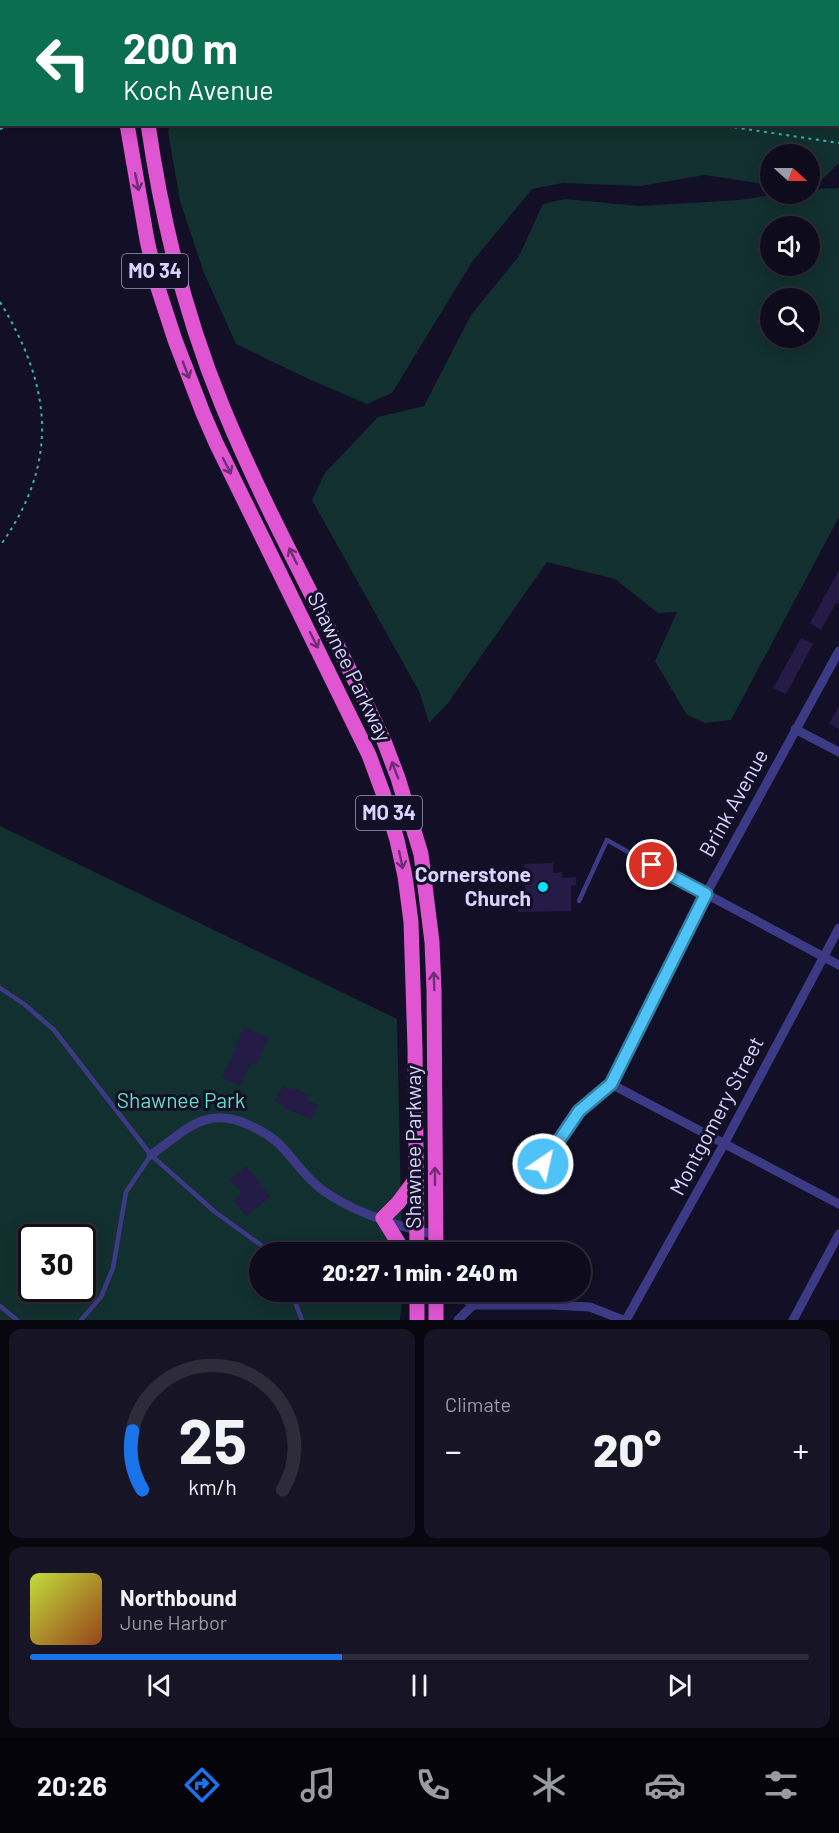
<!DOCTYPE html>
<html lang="en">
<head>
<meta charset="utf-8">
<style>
	:root { --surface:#0e0b1c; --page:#171425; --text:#f1f3f6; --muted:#9b9ba3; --line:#2e2b3b; --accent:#1a73e8 }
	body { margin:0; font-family:Barlow,sans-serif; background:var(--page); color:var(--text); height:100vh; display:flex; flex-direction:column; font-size:22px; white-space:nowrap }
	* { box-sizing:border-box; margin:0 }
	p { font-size:20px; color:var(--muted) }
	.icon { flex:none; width:33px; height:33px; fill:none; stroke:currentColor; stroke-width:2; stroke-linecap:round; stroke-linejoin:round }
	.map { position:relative; height:1320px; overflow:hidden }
	.drawer { display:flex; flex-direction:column; gap:9px; padding:9px; background:#08060f; flex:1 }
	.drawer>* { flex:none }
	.hud { position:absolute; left:0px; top:0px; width:840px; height:126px; box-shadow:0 3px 15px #0003,0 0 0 2px var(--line); background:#0b6e4f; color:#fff; overflow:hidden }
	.needle { width:39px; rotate:111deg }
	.fabs { position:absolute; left:760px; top:144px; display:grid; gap:12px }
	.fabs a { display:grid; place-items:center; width:60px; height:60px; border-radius:50%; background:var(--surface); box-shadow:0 3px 15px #0003,0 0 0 2px var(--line); font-size:30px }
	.speed { position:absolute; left:18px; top:1224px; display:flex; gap:12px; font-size:30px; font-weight:700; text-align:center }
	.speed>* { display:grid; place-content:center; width:78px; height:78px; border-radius:50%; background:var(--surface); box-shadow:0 3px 15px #0003,0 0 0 2px var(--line); line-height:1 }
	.speed .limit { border:3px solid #111; border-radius:9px; background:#fff; color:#111 }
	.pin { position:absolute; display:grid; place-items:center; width:51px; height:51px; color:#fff; margin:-26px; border:3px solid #fff; border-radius:50%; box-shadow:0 2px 6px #0007 }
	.me { position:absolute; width:66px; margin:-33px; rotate:34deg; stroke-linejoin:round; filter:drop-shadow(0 0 4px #0008) }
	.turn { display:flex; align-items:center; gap:21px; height:126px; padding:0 24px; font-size:27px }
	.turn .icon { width:78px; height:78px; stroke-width:2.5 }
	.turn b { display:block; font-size:42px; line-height:51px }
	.big { font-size:45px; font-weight:800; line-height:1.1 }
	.drawer .card { flex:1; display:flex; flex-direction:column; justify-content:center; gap:9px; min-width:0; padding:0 21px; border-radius:12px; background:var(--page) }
	.drawer .dial { align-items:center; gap:0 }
	.dial svg { height:156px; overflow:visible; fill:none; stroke:var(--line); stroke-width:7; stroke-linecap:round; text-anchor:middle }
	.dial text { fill:var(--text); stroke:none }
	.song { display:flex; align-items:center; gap:18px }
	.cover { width:72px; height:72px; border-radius:9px; background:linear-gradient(135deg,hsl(70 70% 55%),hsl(20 70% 35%)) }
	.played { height:6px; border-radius:3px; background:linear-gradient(90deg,var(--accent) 40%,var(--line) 40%) }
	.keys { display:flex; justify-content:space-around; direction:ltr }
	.heat { display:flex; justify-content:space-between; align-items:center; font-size:33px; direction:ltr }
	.drawer .tiles { flex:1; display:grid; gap:9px; grid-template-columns:1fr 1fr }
	.card:last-child { grid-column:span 2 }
	.trip { position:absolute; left:249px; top:1242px; width:342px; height:60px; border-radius:30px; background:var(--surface); box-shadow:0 3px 15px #0003,0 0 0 2px var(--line); font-weight:800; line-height:60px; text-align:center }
	.dock { display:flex; height:96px; justify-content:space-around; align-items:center; background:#06040b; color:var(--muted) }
	.dock .icon { width:42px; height:42px }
	.dock .active { color:var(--accent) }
	.dock b { font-size:27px; color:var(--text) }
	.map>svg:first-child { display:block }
	.green { fill:#12302f; fill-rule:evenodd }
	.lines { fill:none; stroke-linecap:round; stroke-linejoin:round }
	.stream { stroke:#0a1f44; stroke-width:3 }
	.building { fill:#241b47 }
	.path { stroke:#2fb8b0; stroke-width:2; stroke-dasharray:3 4.5; stroke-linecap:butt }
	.service { stroke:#3d3a85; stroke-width:4.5 }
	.minor { stroke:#3d3a85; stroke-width:9 }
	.trunk { stroke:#e055d1; stroke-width:15 }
	.oneway { stroke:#6f2e73 }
	.route-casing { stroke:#337fa1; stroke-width:15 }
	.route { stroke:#4fc3f7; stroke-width:10 }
	.poi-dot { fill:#00e5ff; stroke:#130f26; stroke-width:2 }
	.labels { text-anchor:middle; stroke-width:6; stroke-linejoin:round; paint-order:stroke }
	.shield { fill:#130f26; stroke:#9e99be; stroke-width:1.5 }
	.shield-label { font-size:20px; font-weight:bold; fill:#d9d4ff }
	.street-label { font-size:21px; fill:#d9d4ff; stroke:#130f26 }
	.poi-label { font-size:21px; font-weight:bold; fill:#d9d4ff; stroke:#130f26; text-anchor:end }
	.park-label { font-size:21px; fill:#5fe0c0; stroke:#130f26 }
</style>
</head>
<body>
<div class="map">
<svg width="839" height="1320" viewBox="0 0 839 1320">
	<rect width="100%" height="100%" fill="#130f26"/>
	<g class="green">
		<path d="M154,0H839V163L812,189L839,188V517L731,720L705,723L687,715L655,661L677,612L658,613L615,579L547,562L448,703L429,723L420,693L312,500L325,473L378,417L424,406L471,315L519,256L543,204L565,199L639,206L740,200L779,194H810V154H771V185L705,175L640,186L563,183L532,189L472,262L392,393L367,404L313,381L236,344L204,273L180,201L168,132L170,124H838V2ZM771,226H810V266H771ZM771,298H810V338H771Z"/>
		<path d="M0,826L397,1019L402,1252H260V1292H403L400,1320H0ZM32,1238H82V1288H32Z"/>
	</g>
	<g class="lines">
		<g class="stream">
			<path d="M0,86H2"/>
			<path d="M838,101H839"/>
		</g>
	</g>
	<g class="building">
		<path d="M839,570V604L836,603L821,630L810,623Z"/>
		<path d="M801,638L813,644L786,694L773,688Z"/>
		<path d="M839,706V729L829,724Z"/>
		<path d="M553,863V873L562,872V878L576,877V885L571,886V911L518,912V889H525L524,864Z"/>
		<path d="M245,1027L269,1038L257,1065L251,1062L240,1086L222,1078L238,1044L235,1043Z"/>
		<path d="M283,1086L292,1090L293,1088L309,1095L307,1100L318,1105L311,1119L283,1108L285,1106L275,1101Z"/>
		<path d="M246,1166L270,1197L246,1216L234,1200L242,1194L230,1179Z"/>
	</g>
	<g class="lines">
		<g class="path">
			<path d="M712,124L839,143"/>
			<path d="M0,129L16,124"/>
			<path d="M0,302C52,387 60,462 0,546"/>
		</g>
		<g class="service">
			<path d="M579,901L607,840L651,865"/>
			<path d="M0,988L24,1004L54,1030L151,1155L215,1212L261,1245L267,1252"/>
			<path d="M291,1292L302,1320"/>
			<path d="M0,1306L17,1320"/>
			<path d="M81,1320L101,1297L113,1268L126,1192L151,1155"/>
		</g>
		<g class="minor">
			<path d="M795,729L839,752"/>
			<path d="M652,865L839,965"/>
			<path d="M611,1084L839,1204"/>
			<path d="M151,1155C186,1130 206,1105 249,1125C260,1130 272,1137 280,1145C294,1159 305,1177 321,1189C353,1213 397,1226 436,1235"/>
			<path d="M525,1181L543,1164L579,1111L611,1084L706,894L839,651"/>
			<path d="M456,1292L473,1305L458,1320"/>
			<path d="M473,1305H551L590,1307L623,1320"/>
			<path d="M626,1320L724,1144L839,928"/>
			<path d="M793,1320L839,1234"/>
		</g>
		<g class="trunk">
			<path d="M118,0V2"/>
			<path d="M138,0V2"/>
			<path d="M127,124L147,240L158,288L175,340L203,413L216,443L369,755L383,793L397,840L405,876L411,922L415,1048L417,1252"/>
			<path d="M148,124C162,221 185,315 222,405C269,520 332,629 384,741L398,778L421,854L432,942L434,990L436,1252"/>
			<path d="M404,1252L383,1218L398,1203L416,1179"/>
			<path d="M436,1292V1320"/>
			<path d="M417,1320V1292"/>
		</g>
	</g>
	<defs><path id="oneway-shaft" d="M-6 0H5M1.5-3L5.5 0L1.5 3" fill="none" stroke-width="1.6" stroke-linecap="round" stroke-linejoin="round" transform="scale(1.5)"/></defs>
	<g class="oneway">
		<use href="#oneway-shaft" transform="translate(137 182) rotate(78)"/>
		<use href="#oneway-shaft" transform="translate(186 370) rotate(69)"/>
		<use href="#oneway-shaft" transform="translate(227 466) rotate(63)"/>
		<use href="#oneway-shaft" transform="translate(293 556) rotate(-116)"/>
		<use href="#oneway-shaft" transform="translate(314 640) rotate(63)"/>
		<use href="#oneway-shaft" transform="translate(395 770) rotate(-111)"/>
		<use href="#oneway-shaft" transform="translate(401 860) rotate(78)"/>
		<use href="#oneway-shaft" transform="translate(434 981) rotate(-92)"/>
		<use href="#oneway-shaft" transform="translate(435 1176) rotate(-90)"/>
	</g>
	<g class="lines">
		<defs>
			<path id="route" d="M543,1164L579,1111L611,1084L706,894L652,865"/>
		</defs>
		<use href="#route" class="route-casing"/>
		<use href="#route" class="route"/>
	</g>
	<circle class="poi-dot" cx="543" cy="887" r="6"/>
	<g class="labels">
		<g class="shield">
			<rect x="122" y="254" width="66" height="34" rx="4.5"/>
			<rect x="356" y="796" width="66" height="34" rx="4.5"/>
		</g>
		<g class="shield-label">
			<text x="155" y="278">MO 34</text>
			<text x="389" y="820">MO 34</text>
		</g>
		<g class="street-label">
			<text transform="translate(349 667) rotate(64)" y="7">Shawnee Parkway</text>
			<text transform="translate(734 803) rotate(-61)" y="7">Brink Avenue</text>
			<text transform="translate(717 1116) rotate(-62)" y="7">Montgomery Street</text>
			<text transform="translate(414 1147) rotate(-90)" y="7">Shawnee Parkway</text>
		</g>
		<g class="poi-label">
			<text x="531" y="882">Cornerstone<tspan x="531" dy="24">Church</tspan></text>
		</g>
		<g class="park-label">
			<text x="181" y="1108">Shawnee Park</text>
		</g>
	</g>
</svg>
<div class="fabs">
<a><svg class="needle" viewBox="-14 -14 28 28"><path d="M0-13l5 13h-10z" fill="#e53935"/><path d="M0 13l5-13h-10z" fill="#9b9ba3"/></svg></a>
<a><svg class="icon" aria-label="sound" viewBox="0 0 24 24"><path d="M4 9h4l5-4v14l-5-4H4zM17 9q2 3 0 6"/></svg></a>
<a><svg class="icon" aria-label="search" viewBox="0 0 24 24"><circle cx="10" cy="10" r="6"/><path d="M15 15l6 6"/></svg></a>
</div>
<div class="speed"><div class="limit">30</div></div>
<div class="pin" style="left:652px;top:865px;background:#d93025"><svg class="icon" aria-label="arrive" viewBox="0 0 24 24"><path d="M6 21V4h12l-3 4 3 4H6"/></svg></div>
<svg class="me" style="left:543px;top:1164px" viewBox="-20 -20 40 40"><circle r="17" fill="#4fc3f7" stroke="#fff" stroke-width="3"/><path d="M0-11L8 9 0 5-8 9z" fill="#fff"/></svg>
<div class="trip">20:27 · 1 min · 240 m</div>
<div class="hud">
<div class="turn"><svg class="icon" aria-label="left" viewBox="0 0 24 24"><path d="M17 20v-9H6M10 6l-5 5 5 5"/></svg><div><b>200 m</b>Koch Avenue</div></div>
</div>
</div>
<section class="drawer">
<div class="tiles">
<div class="card dial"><svg viewBox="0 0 100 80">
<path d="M14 69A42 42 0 1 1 86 69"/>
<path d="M14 69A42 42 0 0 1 9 39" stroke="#1a73e8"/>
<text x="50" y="56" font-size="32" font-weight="700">25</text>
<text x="50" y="72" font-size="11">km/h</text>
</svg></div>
<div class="card"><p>Climate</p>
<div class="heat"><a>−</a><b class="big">20°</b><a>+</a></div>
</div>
<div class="card">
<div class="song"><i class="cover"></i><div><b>Northbound</b><p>June Harbor</p></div></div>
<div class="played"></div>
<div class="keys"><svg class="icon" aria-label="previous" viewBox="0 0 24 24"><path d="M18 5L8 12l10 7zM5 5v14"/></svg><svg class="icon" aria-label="pause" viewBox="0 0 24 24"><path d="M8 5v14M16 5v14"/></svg><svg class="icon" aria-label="next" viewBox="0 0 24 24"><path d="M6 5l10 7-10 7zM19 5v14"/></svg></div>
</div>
</div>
</section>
<nav class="dock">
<b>20:26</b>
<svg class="icon active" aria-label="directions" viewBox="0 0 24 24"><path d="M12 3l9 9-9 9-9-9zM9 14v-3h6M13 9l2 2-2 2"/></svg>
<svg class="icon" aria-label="music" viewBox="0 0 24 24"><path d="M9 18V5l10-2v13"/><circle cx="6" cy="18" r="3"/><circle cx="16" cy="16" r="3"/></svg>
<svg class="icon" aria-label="phone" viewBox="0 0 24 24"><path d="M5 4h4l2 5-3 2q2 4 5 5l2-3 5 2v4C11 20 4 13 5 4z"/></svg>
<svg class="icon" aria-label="climate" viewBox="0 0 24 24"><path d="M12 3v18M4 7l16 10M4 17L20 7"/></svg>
<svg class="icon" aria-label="car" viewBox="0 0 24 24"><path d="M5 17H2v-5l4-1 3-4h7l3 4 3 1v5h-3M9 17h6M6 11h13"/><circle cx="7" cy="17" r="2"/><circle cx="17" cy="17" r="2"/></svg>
<svg class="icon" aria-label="filters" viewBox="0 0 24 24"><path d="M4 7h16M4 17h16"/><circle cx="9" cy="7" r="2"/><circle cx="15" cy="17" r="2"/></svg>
</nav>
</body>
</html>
